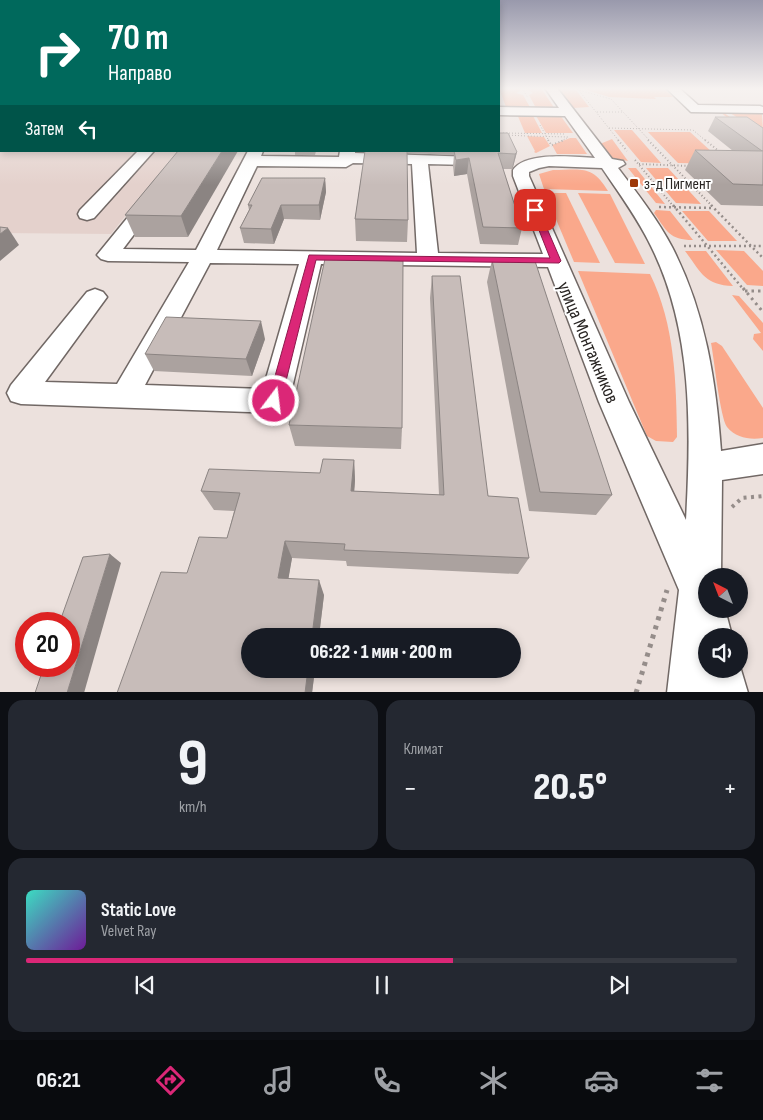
<!DOCTYPE html>
<html lang="ru">
<head>
<meta charset="utf-8">
<style>
	:root { --surface:#171b24; --page:#242831; --text:#f1f3f6; --muted:#9ea1a6; --line:#363941; --accent:#db2777 }
	body { margin:0; font-family:"Sofia Sans Condensed",sans-serif; background:var(--page); color:var(--text); height:100vh; display:flex; flex-direction:column; font-size:19px; white-space:nowrap }
	* { box-sizing:border-box; margin:0 }
	p { font-size:16px; color:var(--muted) }
	.icon { flex:none; width:28px; height:28px; fill:none; stroke:currentColor; stroke-width:2; stroke-linecap:round; stroke-linejoin:round }
	.map { position:relative; height:692px; overflow:hidden }
	.details { display:flex; flex-direction:column; gap:8px; padding:8px; background:#0d0f14; flex:1 }
	.details>* { flex:none }
	.top-card { position:absolute; left:0px; top:0px; width:500px; height:152px; box-shadow:0 2px 8px #0003; background:#00695c; color:#fff; overflow:hidden }
	.needle { width:32px; rotate:318deg }
	.controls { position:absolute; left:698px; top:568px; display:grid; gap:10px }
	.controls a { display:grid; place-items:center; width:50px; height:50px; border-radius:50%; background:var(--surface); box-shadow:0 2px 8px #0003; font-size:25px }
	.speed { position:absolute; left:15px; top:612px; display:flex; gap:10px; font-size:25px; font-weight:700; text-align:center }
	.speed>* { display:grid; place-content:center; width:65px; height:65px; border-radius:50%; background:var(--surface); box-shadow:0 2px 8px #0003; line-height:1 }
	.speed .limit { border:8px solid #d22; background:#fff; color:#111 }
	.pin { position:absolute; display:grid; place-items:center; width:42px; height:42px; color:#fff; margin:-21px; border-radius:10px; box-shadow:0 2px 8px #0006 }
	.me { position:absolute; width:55px; margin:-28px; rotate:15deg; stroke-linejoin:round; filter:drop-shadow(0 0 4px #0008) }
	.turn { display:flex; align-items:center; gap:18px; height:105px; padding:0 25px; font-size:22px }
	.turn .icon { width:65px; height:65px; stroke-width:2.5 }
	.turn b { display:block; font-size:35px; line-height:42px }
	.then { display:flex; align-items:center; height:48px; padding:0 25px; background:#0003; gap:10px; font-size:19px }
	.big { font-size:38px; font-weight:800; line-height:1.1 }
	.details .widget { flex:1; display:flex; flex-direction:column; justify-content:center; gap:8px; min-width:0; padding:0 18px; border-radius:15px; background:var(--page) }
	.details .dial { align-items:center; gap:0 }
	.dial b { font-size:65px; line-height:1 }
	.song { display:flex; align-items:center; gap:15px }
	.cover { width:60px; height:60px; border-radius:8px; background:linear-gradient(135deg,hsl(170 70% 55%),hsl(280 70% 35%)) }
	.played { height:5px; border-radius:2px; background:linear-gradient(90deg,var(--accent) 60%,var(--line) 60%) }
	.keys { display:flex; justify-content:space-around; direction:ltr }
	.heat { display:flex; justify-content:space-between; align-items:center; font-size:28px; direction:ltr }
	.details .tiles { flex:1; display:grid; gap:8px; grid-template-columns:1fr 1fr }
	.widget:last-child { grid-column:span 2 }
	.trip { position:absolute; left:241px; top:628px; width:280px; height:50px; border-radius:25px; background:var(--surface); box-shadow:0 2px 8px #0003; font-weight:800; line-height:50px; text-align:center }
	.tab-bar { display:flex; height:80px; justify-content:space-around; align-items:center; background:#090b0e; color:var(--muted) }
	.tab-bar .icon { width:35px; height:35px }
	.tab-bar .selected { color:var(--accent) }
	.tab-bar b { font-size:22px; color:var(--text) }
	.map>svg:first-child { display:block }
	.built { fill:#e4d1cc }
	.green { fill:#faa88b }
	.lines { fill:none; stroke-linecap:round; stroke-linejoin:round }
	.minor-casing { stroke:#716865; stroke-width:3 }
	.path-far5 { stroke:#958d8a; stroke-width:1; stroke-dasharray:1 2; stroke-linecap:butt }
	.path-far4 { stroke:#958d8a; stroke-width:2; stroke-dasharray:1 2.5; stroke-linecap:butt }
	.path-far3 { stroke:#958d8a; stroke-width:2.5; stroke-dasharray:2 3; stroke-linecap:butt }
	.path-far2 { stroke:#958d8a; stroke-width:3; stroke-dasharray:2.5 4; stroke-linecap:butt }
	.path-far1 { stroke:#958d8a; stroke-width:4; stroke-dasharray:3 4.5; stroke-linecap:butt }
	.path { stroke:#958d8a; stroke-width:5; stroke-dasharray:4 5.5; stroke-linecap:butt }
	.minor { fill:#fff; fill-rule:evenodd }
	.wall { fill:#aba29f }
	.shaded-wall { fill:#8b8482 }
	.building { fill:#c7bcb9; stroke:#8b8482 }
	.route { fill:#db2777; stroke:#8e194d }
	.poi-dot { fill:#9d3809; stroke:#fff; stroke-width:2 }
	.labels { text-anchor:middle; stroke-width:4; stroke-linejoin:round; paint-order:stroke }
	.far-poi-label { font-size:16px; fill:#292523; stroke:#fff; text-anchor:start }
	.street-label { font-size:19px; fill:#292523; stroke:#fff }
</style>
</head>
<body>
<div class="map">
<svg width="763" height="693" viewBox="0 0 763 693">
	<rect width="100%" height="100%" fill="#ece1dd"/>
	<path class="built" d="M0,88L1,151H177L111,234L0,233Z"/>
	<g class="green">
		<path d="M499,88H519L521,90L516,93L523,95L531,109L506,107Z"/>
		<path d="M525,88H541L555,109L537,110L529,95L533,93Z"/>
		<path d="M559,88L576,90L589,107L573,108Z"/>
		<path d="M580,88H663L673,97H654L656,99L609,97Z"/>
		<path d="M720,112L762,114L763,133L730,113H724L733,119H729Z"/>
		<path d="M517,114H532L542,133H525Z"/>
		<path d="M535,114L560,115L573,133H546Z"/>
		<path d="M614,130H632L661,163L641,162Z"/>
		<path d="M648,132H690L725,164L678,163Z"/>
		<path d="M527,136L544,137L550,146L536,153L534,152L535,151Z"/>
		<path d="M570,138H576L587,154H557L552,145Z"/>
		<path d="M612,139L628,161L612,158L600,144Z"/>
		<path d="M628,168H636L665,204L656,203Z"/>
		<path d="M646,168H668L701,204L676,203Z"/>
		<path d="M553,170C581,170 592,164 608,191L544,189L539,174Z"/>
		<path d="M545,193H566L600,263L574,262Z"/>
		<path d="M578,193L610,194L645,264L615,263Z"/>
		<path d="M656,210L670,211L693,240C669,240 667,231 654,213Z"/>
		<path d="M682,211H709L737,241H708Z"/>
		<path d="M716,250L744,251L763,271V286L747,285Z"/>
		<path d="M685,251H706L733,286C704,285 701,272 685,251Z"/>
		<path d="M578,271L650,274C675,325 676,381 677,437L673,442L656,441L647,436Z"/>
		<path d="M732,295L739,296L763,323V351L753,339L754,334L761,333Z"/>
		<path d="M716,342L722,346L763,408V438C750,440 736,438 727,427C720,417 714,358 711,343Z"/>
	</g>
	<g class="lines">
		<defs>
			<g id="minor">
				<path d="M545,88H557L612,159L623,161L625,164L618,168C637,193 658,220 672,247C705,311 716,380 721,451L763,444V474L722,480L721,576H706V609H725L732,636H706V669H739V663L748,693H667L679,590L599,402L548,267L321,264L289,401L284,409L274,413L21,404L11,401L7,393L11,385L87,292L95,289L103,292L107,297L45,382L117,384L189,262L108,261L101,259L97,255L182,151H197L123,249L196,250L248,151H263L261,156L339,157L340,151H355V153L475,157L477,160L475,163L469,165L428,164L438,253L543,254L513,176V170C526,151 575,157 595,158L565,116L499,115V107L559,108ZM353,163L412,164L417,253L217,250L257,166L346,167ZM549,166L602,168C619,193 638,219 651,246C693,330 691,429 686,520L629,402L529,176V172L539,168ZM210,263L299,264L263,389L145,385Z"/>
				<path d="M666,88H679L698,105L760,106L763,107V113L691,112Z"/>
				<rect x="0" y="122" width="1" height="8"/>
				<path d="M138,151H154L94,218L87,220L80,218L78,214L80,210Z"/>
			</g>
		</defs>
		<use href="#minor" class="minor-casing"/>
		<g class="path-far5">
			<path d="M522,88L528,98"/>
			<path d="M571,88L611,99L650,141"/>
			<path d="M577,88L619,141"/>
			<path d="M597,112H623"/>
			<path d="M540,125L549,141"/>
			<path d="M609,128L693,130L706,141"/>
			<path d="M503,133L565,134"/>
			<path d="M527,133L528,136L568,137"/>
			<path d="M506,135L527,136"/>
			<path d="M561,141L567,138"/>
		</g>
		<g class="path-far4">
			<path d="M548,140L552,146"/>
			<path d="M618,140L627,151"/>
			<path d="M648,140L713,207"/>
			<path d="M705,140L720,152"/>
			<path d="M552,145L564,140"/>
			<path d="M635,160L674,207"/>
			<path d="M639,164L690,166"/>
		</g>
		<g class="path-far3">
			<path d="M673,205L744,290"/>
			<path d="M711,205L751,246H763"/>
			<path d="M659,207L713,208"/>
			<path d="M684,246H751L763,258"/>
		</g>
		<g class="path-far2">
			<path d="M743,288L763,312"/>
			<path d="M745,291H763"/>
		</g>
		<path class="path-far1" d="M732,507L742,498L763,496"/>
		<path class="path" d="M636,693L667,590"/>
		<use href="#minor" class="minor"/>
	</g>
	<g class="wall">
		<path d="M1,91V118L0,117V92Z"/>
		<path d="M715,117L763,128V206L721,205L685,170L695,150L733,151L708,131Z"/>
		<path d="M178,151L188,237H135L125,215Z"/>
		<path d="M295,151H316L315,155H295Z"/>
		<path d="M362,151L517,152L513,167L512,169H503L522,228L518,245L480,244L467,174L454,176L453,166L454,155L407,153L408,220L407,242L356,241L355,219L365,151Z"/>
		<path d="M325,178L326,192L320,220L284,219L274,244L244,243L240,228L249,210L248,205Z"/>
		<path d="M492,260L612,495L596,515L529,511L487,282Z"/>
		<path d="M432,276L488,496L529,558L518,574L347,566L346,561L292,558L288,579L324,595L319,636H250V669H315L312,693H117L227,538L234,511L214,510L201,491L320,473L354,460L355,480L354,491L439,495L430,298Z"/>
		<path d="M265,339L252,376L154,371L145,354Z"/>
		<path d="M289,425L402,428L401,449L295,446Z"/>
	</g>
	<g class="shaded-wall">
		<path d="M222,151H238L188,237L181,216Z"/>
		<path d="M517,152L513,167L512,169L515,154Z"/>
		<path d="M469,158L467,174L454,176L456,160Z"/>
		<path d="M325,178L326,192L320,220L319,205Z"/>
		<path d="M281,205L284,219L274,244L271,229Z"/>
		<path d="M8,228L19,245L0,261V234Z"/>
		<path d="M261,321L265,339L252,376L246,359Z"/>
		<path d="M354,460L355,480L353,510L351,491Z"/>
		<path d="M285,541L292,558L286,593L278,578Z"/>
		<path d="M110,554L121,563L84,693H67Z"/>
		<path d="M319,580L324,595L319,636H312Z"/>
		<path d="M308,669H315L312,693H305Z"/>
	</g>
	<g class="building">
		<path d="M715,117H747L763,128V151H762Z"/>
		<path d="M499,133H508L517,152L515,154L498,153L522,228L483,227L469,158L456,160L454,151H499Z"/>
		<path d="M695,150L763,151V185L733,184Z"/>
		<path d="M178,151H222L181,216L125,215Z"/>
		<path d="M365,151H407L408,220L355,219Z"/>
		<path d="M262,178H325L319,205H281L271,229L240,228L252,205H248Z"/>
		<path d="M0,227L8,228L0,234Z"/>
		<path d="M325,259L403,261L402,428L289,425Z"/>
		<path d="M492,260L535,261L612,495L540,492Z"/>
		<path d="M432,276H460L488,496L518,498L529,558L344,550L345,544L285,541L278,578L319,580L312,636H250V669H308L305,693H117L161,572L187,573L199,537L227,538L240,493L201,491L209,469L320,473L323,459L354,460L351,491L444,495Z"/>
		<path d="M166,317L261,321L246,359L145,354Z"/>
		<path d="M110,554L67,693H35L44,666H69V624H59L83,557Z"/>
	</g>
	<linearGradient id="sky" x2="0" y2="1"><stop stop-color="#9999ac"/><stop offset="0.48" stop-color="#f6f2f0"/><stop offset="1" stop-color="#f6f2f0" stop-opacity="0"/></linearGradient>
	<rect width="763" height="185" fill="url(#sky)"/>
	<path class="route" d="M532,208L539,210L561,261L559,263L316,260L281,401L279,405L274,406L270,405L268,401L309,255L550,258L531,210Z"/>
	<rect class="poi-dot" x="629" y="178" width="10" height="10" rx="2.5"/>
	<g class="labels">
		<g class="far-poi-label">
			<text x="644" y="189">з-д Пигмент</text>
		</g>
		<g class="street-label">
			<text transform="translate(589 342) rotate(67)" y="7">улица Монтажников</text>
		</g>
	</g>
</svg>
<div class="controls">
<a><svg class="needle" viewBox="-14 -14 28 28"><path d="M0-13l5 13h-10z" fill="#e53935"/><path d="M0 13l5-13h-10z" fill="#9ea1a6"/></svg></a>
<a><svg class="icon" aria-label="sound" viewBox="0 0 24 24"><path d="M4 9h4l5-4v14l-5-4H4zM17 9q2 3 0 6"/></svg></a>
</div>
<div class="speed"><div class="limit">20</div></div>
<div class="pin" style="left:535px;top:210px;background:#d93025"><svg class="icon" aria-label="arrive" viewBox="0 0 24 24"><path d="M6 21V4h12l-3 4 3 4H6"/></svg></div>
<svg class="me" style="left:274px;top:401px" viewBox="-20 -20 40 40"><circle r="17" fill="#db2777" stroke="#fff" stroke-width="3"/><path d="M0-11L8 9 0 5-8 9z" fill="#fff"/></svg>
<div class="trip">06:22 · 1 мин · 200 m</div>
<div class="top-card">
<div class="turn"><svg class="icon" aria-label="right" viewBox="0 0 24 24"><path d="M7 20v-9h11M14 6l5 5-5 5"/></svg><div><b>70 m</b>Направо</div></div>
<div class="then">Затем<svg class="icon" aria-label="left" viewBox="0 0 24 24"><path d="M17 20v-9H6M10 6l-5 5 5 5"/></svg></div>
</div>
</div>
<section class="details">
<div class="tiles">
<div class="widget dial"><b>9</b><p>km/h</p></div>
<div class="widget"><p>Климат</p>
<div class="heat"><a>−</a><b class="big">20.5°</b><a>+</a></div>
</div>
<div class="widget">
<div class="song"><i class="cover"></i><div><b>Static Love</b><p>Velvet Ray</p></div></div>
<div class="played"></div>
<div class="keys"><svg class="icon" aria-label="previous" viewBox="0 0 24 24"><path d="M18 5L8 12l10 7zM5 5v14"/></svg><svg class="icon" aria-label="pause" viewBox="0 0 24 24"><path d="M8 5v14M16 5v14"/></svg><svg class="icon" aria-label="next" viewBox="0 0 24 24"><path d="M6 5l10 7-10 7zM19 5v14"/></svg></div>
</div>
</div>
</section>
<nav class="tab-bar">
<b>06:21</b>
<svg class="icon selected" aria-label="directions" viewBox="0 0 24 24"><path d="M12 3l9 9-9 9-9-9zM9 14v-3h6M13 9l2 2-2 2"/></svg>
<svg class="icon" aria-label="music" viewBox="0 0 24 24"><path d="M9 18V5l10-2v13"/><circle cx="6" cy="18" r="3"/><circle cx="16" cy="16" r="3"/></svg>
<svg class="icon" aria-label="phone" viewBox="0 0 24 24"><path d="M5 4h4l2 5-3 2q2 4 5 5l2-3 5 2v4C11 20 4 13 5 4z"/></svg>
<svg class="icon" aria-label="climate" viewBox="0 0 24 24"><path d="M12 3v18M4 7l16 10M4 17L20 7"/></svg>
<svg class="icon" aria-label="car" viewBox="0 0 24 24"><path d="M5 17H2v-5l4-1 3-4h7l3 4 3 1v5h-3M9 17h6M6 11h13"/><circle cx="7" cy="17" r="2"/><circle cx="17" cy="17" r="2"/></svg>
<svg class="icon" aria-label="filters" viewBox="0 0 24 24"><path d="M4 7h16M4 17h16"/><circle cx="9" cy="7" r="2"/><circle cx="15" cy="17" r="2"/></svg>
</nav>
</body>
</html>
